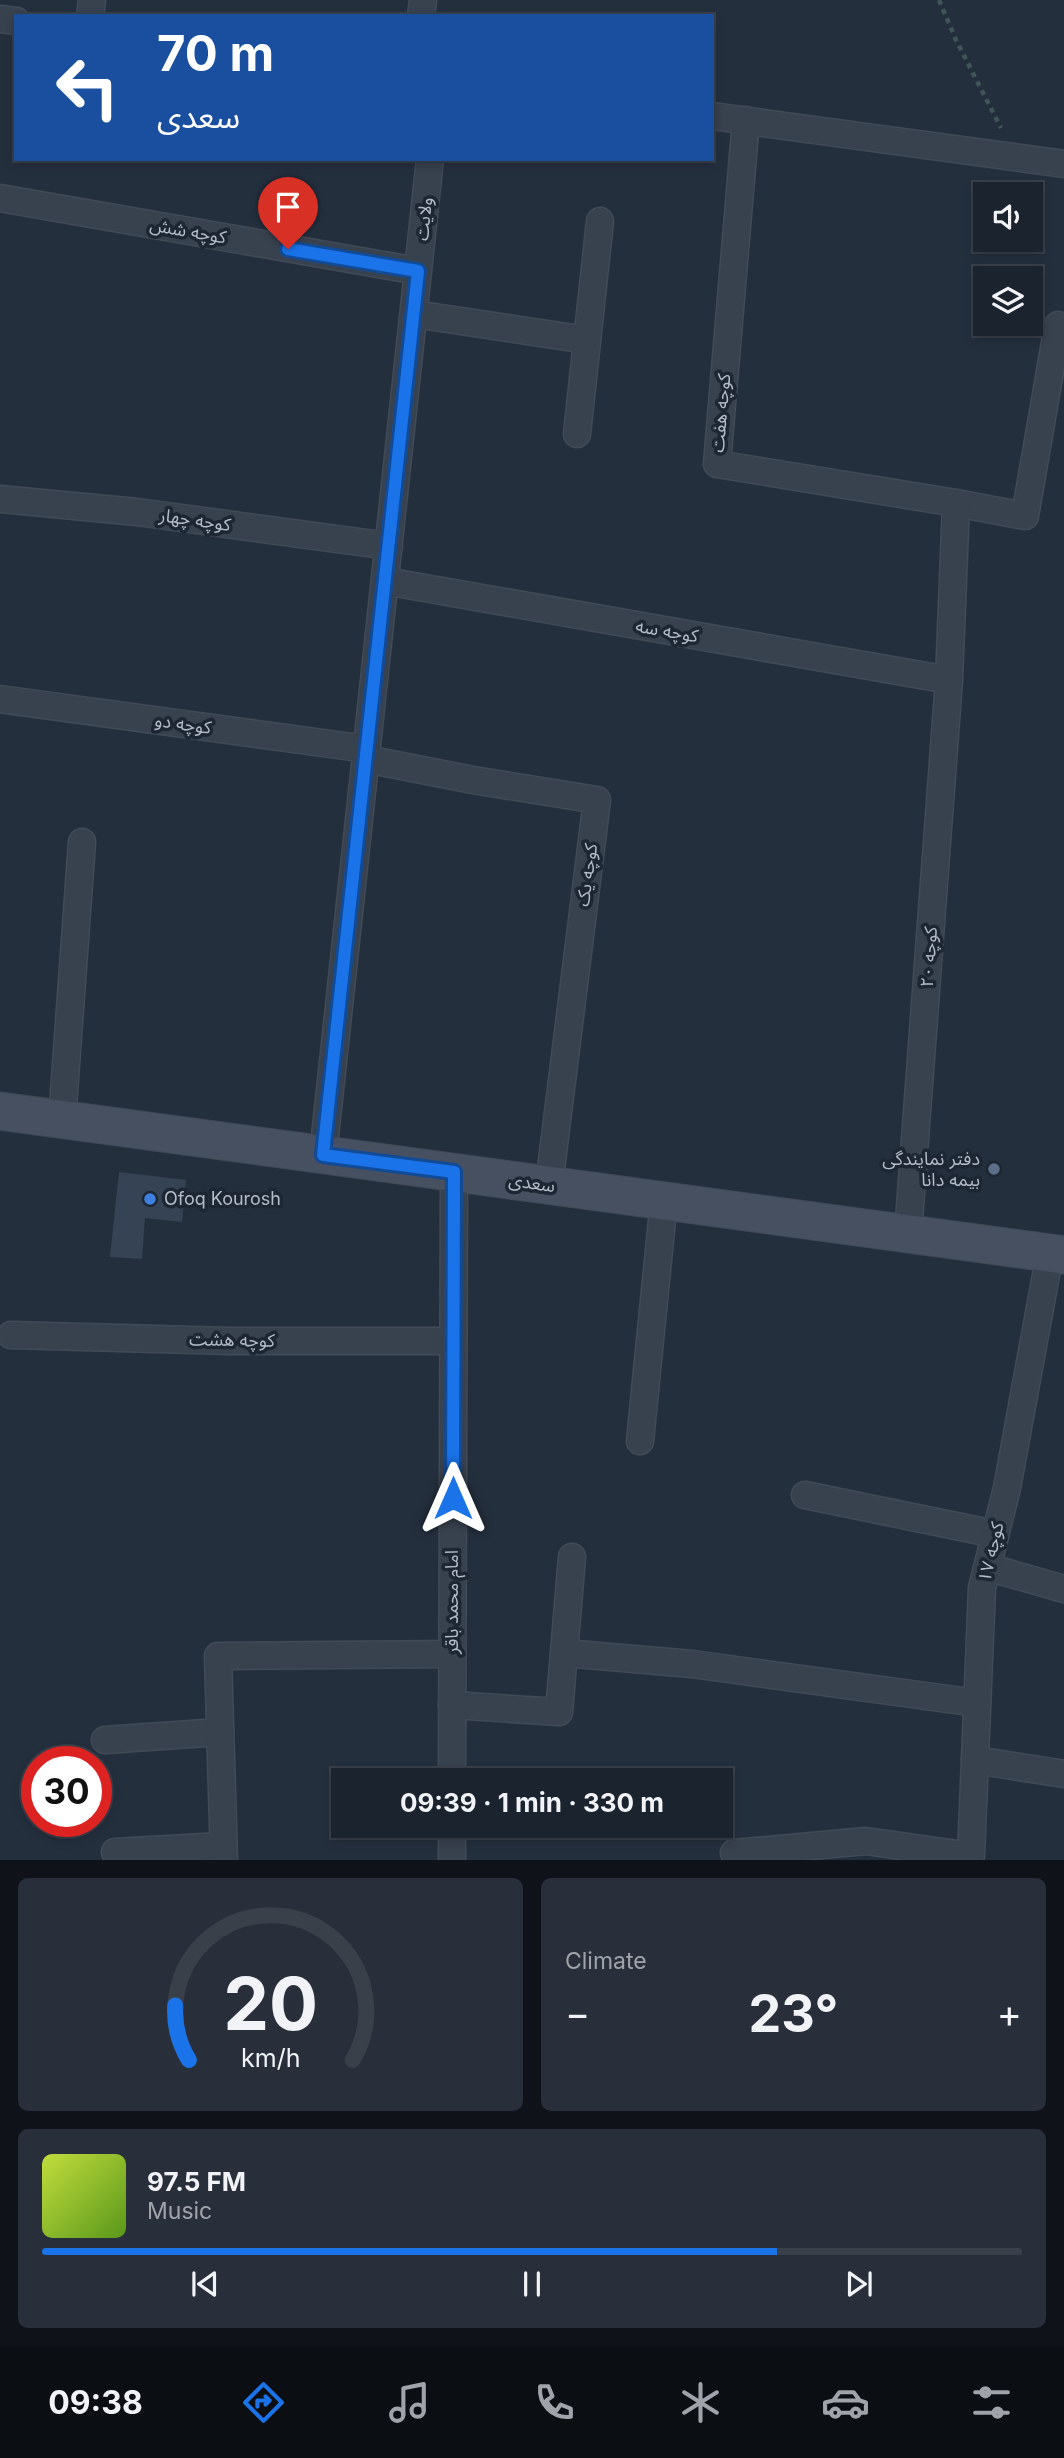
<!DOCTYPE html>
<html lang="en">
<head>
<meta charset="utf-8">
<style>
	:root { --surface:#1b232e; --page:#282f3a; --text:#f1f3f6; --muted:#a0a4aa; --line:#39404a; --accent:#1a73e8 }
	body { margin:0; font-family:Inter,"Noto Sans Arabic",sans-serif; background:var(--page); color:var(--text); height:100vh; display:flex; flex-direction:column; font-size:26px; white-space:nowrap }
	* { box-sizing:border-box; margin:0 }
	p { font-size:23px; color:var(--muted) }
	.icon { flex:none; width:38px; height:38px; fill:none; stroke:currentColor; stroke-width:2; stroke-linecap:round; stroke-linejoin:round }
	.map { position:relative; height:1860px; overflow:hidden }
	.sheet { display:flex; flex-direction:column; gap:18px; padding:18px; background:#0f1319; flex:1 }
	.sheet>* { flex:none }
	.hud { position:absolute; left:14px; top:14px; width:700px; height:147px; border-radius:0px; box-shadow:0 4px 10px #0003,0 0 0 2px var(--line); background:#1a4fa0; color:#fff; overflow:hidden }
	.tools { position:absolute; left:973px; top:182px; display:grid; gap:14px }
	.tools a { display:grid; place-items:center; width:70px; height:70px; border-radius:0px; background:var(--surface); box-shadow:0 4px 10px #0003,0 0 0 2px var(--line); font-size:35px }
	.speed { position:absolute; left:21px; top:1746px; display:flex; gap:14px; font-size:35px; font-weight:700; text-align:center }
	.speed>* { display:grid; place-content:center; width:91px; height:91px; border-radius:50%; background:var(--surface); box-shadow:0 4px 10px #0003,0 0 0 2px var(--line); line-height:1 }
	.speed .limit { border:10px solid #d22; background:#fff; color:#111 }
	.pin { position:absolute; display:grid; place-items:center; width:60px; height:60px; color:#fff; margin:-72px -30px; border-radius:50% 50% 50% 0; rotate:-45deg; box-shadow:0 0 7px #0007 }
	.pin .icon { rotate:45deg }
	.me { position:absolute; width:77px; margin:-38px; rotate:0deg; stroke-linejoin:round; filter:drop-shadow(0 0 5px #0008) }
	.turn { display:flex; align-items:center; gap:24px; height:147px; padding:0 28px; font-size:32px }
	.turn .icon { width:91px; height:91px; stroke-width:2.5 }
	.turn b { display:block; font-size:49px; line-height:60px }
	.big { font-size:52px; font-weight:700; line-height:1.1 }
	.sheet .card { flex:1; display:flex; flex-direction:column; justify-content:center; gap:10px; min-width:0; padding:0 24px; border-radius:10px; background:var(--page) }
	.sheet .dial { align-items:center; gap:0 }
	.dial svg { height:182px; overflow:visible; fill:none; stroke:var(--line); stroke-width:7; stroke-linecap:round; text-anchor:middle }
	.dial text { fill:var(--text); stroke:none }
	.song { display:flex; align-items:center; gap:21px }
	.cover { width:84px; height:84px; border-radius:10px; background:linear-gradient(135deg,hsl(70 70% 55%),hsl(90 70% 35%)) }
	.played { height:7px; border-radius:4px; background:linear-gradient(90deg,var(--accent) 75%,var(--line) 75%) }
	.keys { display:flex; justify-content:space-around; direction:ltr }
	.heat { display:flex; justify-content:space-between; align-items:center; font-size:38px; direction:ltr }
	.sheet .tiles { flex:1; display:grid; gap:18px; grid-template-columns:1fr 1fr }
	.card:last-child { grid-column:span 2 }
	.trip { position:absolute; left:331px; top:1768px; width:402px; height:70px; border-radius:0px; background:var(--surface); box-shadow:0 4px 10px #0003,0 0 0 2px var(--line); font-weight:700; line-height:70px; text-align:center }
	.tabs { display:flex; height:112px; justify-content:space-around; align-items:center; background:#0b0e12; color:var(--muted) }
	.tabs .icon { width:49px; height:49px }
	.tabs .current { color:var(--accent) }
	.tabs b { font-size:32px; color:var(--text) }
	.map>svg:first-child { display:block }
	.building { fill:#364354 }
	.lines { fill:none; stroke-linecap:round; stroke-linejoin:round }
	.street-casing { stroke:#414a57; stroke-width:29 }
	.secondary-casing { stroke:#414a57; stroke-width:39 }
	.path { stroke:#3f5557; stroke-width:4.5; stroke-dasharray:5 5; stroke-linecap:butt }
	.street { stroke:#38414e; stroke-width:26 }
	.secondary { stroke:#465061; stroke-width:37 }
	.route-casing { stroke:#114b97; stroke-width:18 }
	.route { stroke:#1a73e8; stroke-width:12 }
	.service-dot { fill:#5c6f8a; stroke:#1d2633; stroke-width:2.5 }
	.shop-dot { fill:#3f7fe0; stroke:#1d2633; stroke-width:2.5 }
	.labels { text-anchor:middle; stroke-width:7; stroke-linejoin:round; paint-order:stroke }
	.street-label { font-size:18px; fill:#b4bcc9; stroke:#1d2633 }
	.poi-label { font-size:18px; fill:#b4bcc9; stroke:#1d2633; text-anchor:end }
</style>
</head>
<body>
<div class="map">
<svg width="1064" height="1860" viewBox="0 0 1064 1860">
	<rect width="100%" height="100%" fill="#242f3e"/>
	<path class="building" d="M119,1172L186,1180L182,1222L145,1218L142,1259L110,1257Z"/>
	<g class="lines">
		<defs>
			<g id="street">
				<path d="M90,16L92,0"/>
				<path d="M421,16L423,0"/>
				<path d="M0,19L16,21"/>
				<path d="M712,116L1064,164"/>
				<path d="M746,120L717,464L956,503L1025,516L1058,325"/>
				<path d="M0,198L418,271"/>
				<path d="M414,314L587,340"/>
				<path d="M577,434L600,221"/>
				<path d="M0,499L137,512L389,546"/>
				<path d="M385,581L949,680"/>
				<path d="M0,699L367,749"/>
				<path d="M366,759L473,780L597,800L549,1185"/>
				<path d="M62,1120L82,842"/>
				<path d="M323,1155L430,159"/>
				<path d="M908,1234L949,680L956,503"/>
				<path d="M11,1335L229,1341H453"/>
				<path d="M640,1441L664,1200"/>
				<path d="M805,1495L995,1534"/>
				<path d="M987,1567L1064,1589"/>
				<path d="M564,1653L692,1664L977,1703"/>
				<path d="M452,1705L559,1712L572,1557"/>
				<path d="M105,1740L220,1732"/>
				<path d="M975,1760L1064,1774"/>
				<path d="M452,1780L454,1172"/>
				<path d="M115,1852L223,1846"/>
				<path d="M734,1853L866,1841L971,1856L982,1588L1007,1488L1050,1253"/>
				<path d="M224,1860L218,1656L452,1654"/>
				<path d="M452,1860V1825"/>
			</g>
			<path id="secondary" d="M0,1111L1064,1255"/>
		</defs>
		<use href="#street" class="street-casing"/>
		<use href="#secondary" class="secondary-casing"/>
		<path class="path" d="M939,0L956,40L1001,128"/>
		<use href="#street" class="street"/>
		<use href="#secondary" class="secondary"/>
	</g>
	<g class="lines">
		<defs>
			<path id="route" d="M288,249L418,271L323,1155L454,1172L453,1498"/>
		</defs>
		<use href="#route" class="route-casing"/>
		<use href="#route" class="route"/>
	</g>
	<circle class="service-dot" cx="994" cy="1169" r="7"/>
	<circle class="shop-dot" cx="150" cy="1199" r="7"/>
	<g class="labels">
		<g class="street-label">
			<text transform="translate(424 219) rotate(-84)" y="6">ولایت</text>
			<text transform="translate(188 231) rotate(10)" y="6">کوچه شش</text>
			<text transform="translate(721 413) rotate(-85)" y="6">کوچه هفت</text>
			<text transform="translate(195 520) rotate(8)" y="6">کوچه چهار</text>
			<text transform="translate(667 631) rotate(10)" y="6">کوچه سه</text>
			<text transform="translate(183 724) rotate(8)" y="6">کوچه دو</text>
			<text transform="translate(587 875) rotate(-82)" y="6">کوچه یک</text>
			<text transform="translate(929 957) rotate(-86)" y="6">کوچه ۲۰</text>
			<text transform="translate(532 1183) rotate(8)" y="6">سعدی</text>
			<text transform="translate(232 1340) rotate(1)" y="6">کوچه هشت</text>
			<text transform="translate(991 1552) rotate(-77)" y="6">کوچه ۱۷</text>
			<text transform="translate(452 1602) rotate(-90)" y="6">امام محمد باقر</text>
		</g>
		<g class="poi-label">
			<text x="980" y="1165">دفتر نمایندگی<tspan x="980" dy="21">بیمه دانا</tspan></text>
			<text x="164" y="1205" text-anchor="start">Ofoq Kourosh</text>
		</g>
	</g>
</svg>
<div class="tools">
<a><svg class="icon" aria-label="sound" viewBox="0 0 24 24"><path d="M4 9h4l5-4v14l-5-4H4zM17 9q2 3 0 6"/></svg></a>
<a><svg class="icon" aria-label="layers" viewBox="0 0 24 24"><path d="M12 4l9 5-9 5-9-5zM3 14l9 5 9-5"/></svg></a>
</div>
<div class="speed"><div class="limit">30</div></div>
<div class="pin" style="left:288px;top:249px;background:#d93025"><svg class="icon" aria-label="arrive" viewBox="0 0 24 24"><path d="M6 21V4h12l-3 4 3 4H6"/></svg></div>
<svg class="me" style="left:453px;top:1498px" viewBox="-20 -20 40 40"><path d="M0-17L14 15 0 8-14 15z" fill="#1a73e8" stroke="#fff" stroke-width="4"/></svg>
<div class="trip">09:39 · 1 min · 330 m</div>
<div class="hud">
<div class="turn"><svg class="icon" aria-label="left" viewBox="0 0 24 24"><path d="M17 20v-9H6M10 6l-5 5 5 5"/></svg><div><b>70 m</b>سعدی</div></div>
</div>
</div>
<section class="sheet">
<div class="tiles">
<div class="card dial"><svg viewBox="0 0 100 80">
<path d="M14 69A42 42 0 1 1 86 69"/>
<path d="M14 69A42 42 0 0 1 8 45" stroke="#1a73e8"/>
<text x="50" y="56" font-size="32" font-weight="700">20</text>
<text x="50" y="72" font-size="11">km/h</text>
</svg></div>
<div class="card"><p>Climate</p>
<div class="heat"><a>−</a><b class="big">23°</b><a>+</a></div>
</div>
<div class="card">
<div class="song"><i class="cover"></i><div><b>97.5 FM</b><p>Music</p></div></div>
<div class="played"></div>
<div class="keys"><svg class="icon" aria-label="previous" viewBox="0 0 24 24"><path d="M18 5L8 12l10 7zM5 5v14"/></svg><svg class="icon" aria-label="pause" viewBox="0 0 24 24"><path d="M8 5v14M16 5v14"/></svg><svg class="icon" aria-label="next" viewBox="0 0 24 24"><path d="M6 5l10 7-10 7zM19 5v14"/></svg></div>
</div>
</div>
</section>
<nav class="tabs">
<b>09:38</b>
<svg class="icon current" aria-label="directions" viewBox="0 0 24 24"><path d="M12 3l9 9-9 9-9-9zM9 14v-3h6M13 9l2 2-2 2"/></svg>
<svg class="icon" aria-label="music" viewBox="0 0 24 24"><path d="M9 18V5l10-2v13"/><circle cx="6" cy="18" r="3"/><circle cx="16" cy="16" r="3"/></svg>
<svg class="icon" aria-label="phone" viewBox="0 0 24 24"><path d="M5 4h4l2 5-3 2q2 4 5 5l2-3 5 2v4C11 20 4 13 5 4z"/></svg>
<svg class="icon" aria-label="climate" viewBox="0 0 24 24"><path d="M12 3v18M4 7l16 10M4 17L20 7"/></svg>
<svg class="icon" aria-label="car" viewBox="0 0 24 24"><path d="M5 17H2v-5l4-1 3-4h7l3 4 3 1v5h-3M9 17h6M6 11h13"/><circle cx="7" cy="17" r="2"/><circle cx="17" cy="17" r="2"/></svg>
<svg class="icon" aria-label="filters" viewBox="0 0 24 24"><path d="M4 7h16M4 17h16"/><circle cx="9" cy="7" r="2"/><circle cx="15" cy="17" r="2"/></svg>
</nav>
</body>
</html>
